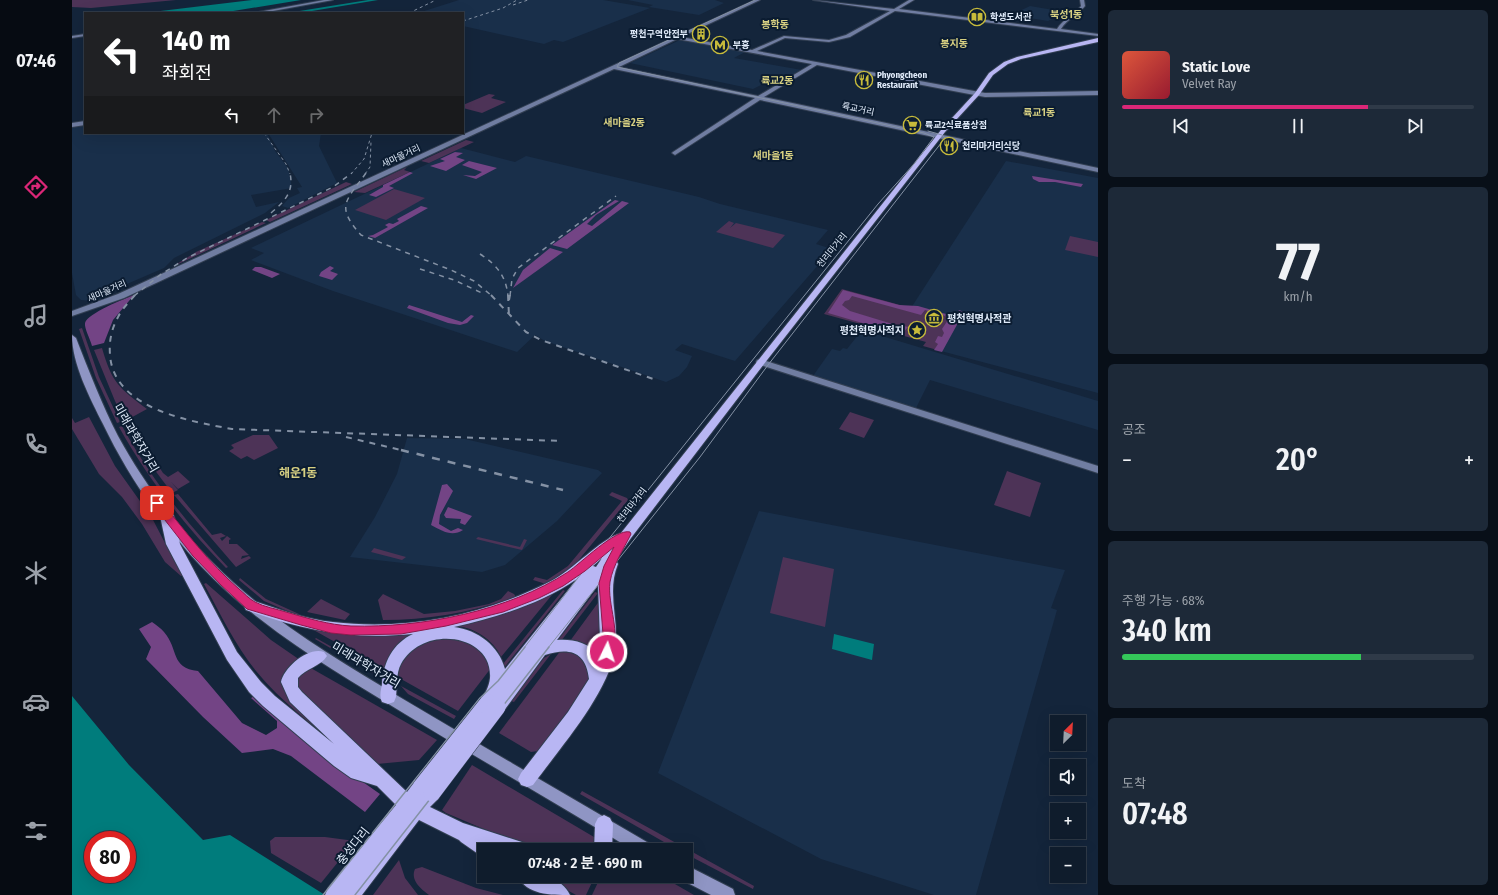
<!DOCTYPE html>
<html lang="ko">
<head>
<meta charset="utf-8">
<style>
	:root { --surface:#0f1c2c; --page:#1d2938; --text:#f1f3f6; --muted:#9ba1a9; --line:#2f3a48; --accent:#db2777 }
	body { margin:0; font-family:"Fira Sans Condensed","Noto Sans KR",sans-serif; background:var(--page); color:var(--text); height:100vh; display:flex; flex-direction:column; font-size:15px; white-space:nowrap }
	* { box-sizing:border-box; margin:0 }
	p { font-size:13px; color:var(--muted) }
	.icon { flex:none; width:22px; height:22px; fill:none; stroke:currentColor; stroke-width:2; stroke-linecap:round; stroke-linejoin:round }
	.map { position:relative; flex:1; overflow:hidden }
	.drawer { display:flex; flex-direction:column; gap:10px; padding:10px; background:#080f18; width:400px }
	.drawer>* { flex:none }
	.top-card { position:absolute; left:12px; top:12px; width:380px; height:122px; border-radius:0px; box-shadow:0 4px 16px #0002,0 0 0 1px var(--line); background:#202124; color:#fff; overflow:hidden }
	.needle { width:26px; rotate:24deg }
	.fabs { position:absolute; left:978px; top:715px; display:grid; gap:8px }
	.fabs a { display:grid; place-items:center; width:36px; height:36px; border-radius:0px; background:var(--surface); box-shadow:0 4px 16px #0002,0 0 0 1px var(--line); font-size:20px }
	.speed { position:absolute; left:12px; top:831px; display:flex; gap:8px; font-size:20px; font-weight:700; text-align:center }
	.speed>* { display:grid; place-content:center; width:52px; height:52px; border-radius:50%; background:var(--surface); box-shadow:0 4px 16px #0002,0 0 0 1px var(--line); line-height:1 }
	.speed .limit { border:6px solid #d22; background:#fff; color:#111 }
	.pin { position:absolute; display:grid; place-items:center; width:34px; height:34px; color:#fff; margin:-17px; border-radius:8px; box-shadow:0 2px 6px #0006 }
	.me { position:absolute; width:44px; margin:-22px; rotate:4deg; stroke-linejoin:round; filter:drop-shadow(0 0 3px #0008) }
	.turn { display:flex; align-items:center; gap:14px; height:84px; padding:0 12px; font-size:18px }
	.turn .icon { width:52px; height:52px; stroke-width:2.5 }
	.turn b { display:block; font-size:28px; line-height:34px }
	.lanes { display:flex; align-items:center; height:38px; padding:0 12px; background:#0003; justify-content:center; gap:20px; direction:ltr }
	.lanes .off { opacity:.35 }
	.big { font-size:30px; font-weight:600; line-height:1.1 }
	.drawer .widget { flex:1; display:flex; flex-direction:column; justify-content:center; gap:6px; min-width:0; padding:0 14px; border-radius:6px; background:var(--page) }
	.drawer .dial { align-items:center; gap:0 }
	.dial b { font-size:52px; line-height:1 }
	.song { display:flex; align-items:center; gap:12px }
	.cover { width:48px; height:48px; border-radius:6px; background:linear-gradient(135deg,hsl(10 70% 55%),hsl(350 70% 35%)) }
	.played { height:4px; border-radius:2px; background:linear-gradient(90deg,var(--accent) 70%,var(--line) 70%) }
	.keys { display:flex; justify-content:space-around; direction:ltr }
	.heat { display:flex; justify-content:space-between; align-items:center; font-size:22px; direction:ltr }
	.charge { height:6px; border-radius:3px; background:linear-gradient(90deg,#34c759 68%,var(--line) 0) }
	.trip { position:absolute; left:405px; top:843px; width:216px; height:40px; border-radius:0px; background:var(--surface); box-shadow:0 4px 16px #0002,0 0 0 1px var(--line); font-weight:600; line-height:40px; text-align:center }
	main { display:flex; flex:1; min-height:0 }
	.menu { display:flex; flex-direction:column; width:72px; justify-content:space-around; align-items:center; background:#060b12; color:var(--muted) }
	.menu .icon { width:28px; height:28px }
	.menu .on { color:var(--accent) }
	.menu b { font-size:18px; color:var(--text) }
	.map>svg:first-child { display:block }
	.built { fill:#192f4a }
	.green { fill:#4d3357 }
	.forest { fill:#734485 }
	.water { fill:#007c7c; fill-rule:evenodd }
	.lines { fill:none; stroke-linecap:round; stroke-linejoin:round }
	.secondary-casing { stroke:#323f52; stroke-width:2 }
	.primary-casing { stroke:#323f52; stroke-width:2 }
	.highway-casing { stroke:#323f52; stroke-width:2 }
	.secondary { fill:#707da1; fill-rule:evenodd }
	.primary { fill:#8f95c4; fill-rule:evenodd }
	.highway { fill:#b8b6f3; fill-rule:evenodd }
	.tram-far1 { stroke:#8491a4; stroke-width:1 }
	.tram { stroke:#8491a4; stroke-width:1.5 }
	.rail-far3 { stroke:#8491a4; stroke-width:1; stroke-dasharray:3 3; stroke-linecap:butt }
	.rail-far2 { stroke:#8491a4; stroke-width:1.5; stroke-dasharray:5 5; stroke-linecap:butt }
	.rail-far1 { stroke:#8491a4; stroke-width:2; stroke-dasharray:6 6; stroke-linecap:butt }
	.rail { stroke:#8491a4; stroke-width:2.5; stroke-dasharray:8 8; stroke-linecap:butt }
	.highway-bridge-casing { stroke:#323f52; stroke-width:18; stroke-linecap:butt }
	.highway-bridge { stroke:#b8b6f3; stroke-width:17 }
	.route { fill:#db2777; stroke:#8e194d }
	.labels { text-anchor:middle; stroke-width:4; stroke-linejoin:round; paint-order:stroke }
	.far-poi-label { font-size:9px; font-weight:bold; fill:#e0ebfa; stroke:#0b1c31; text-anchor:start }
	.far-street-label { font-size:9px; fill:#e0ebfa; stroke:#0b1c31 }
	.far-quarter-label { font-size:10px; font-weight:bold; fill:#d7d082; stroke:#0b1c31 }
	.poi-label { font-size:10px; font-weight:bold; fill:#e0ebfa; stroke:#0b1c31; text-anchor:start }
	.near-street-label { font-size:12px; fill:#e0ebfa; stroke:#0b1c31 }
	.quarter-label { font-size:12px; font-weight:bold; fill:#d7d082; stroke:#0b1c31 }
</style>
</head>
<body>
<main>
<nav class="menu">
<b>07:46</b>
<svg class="icon on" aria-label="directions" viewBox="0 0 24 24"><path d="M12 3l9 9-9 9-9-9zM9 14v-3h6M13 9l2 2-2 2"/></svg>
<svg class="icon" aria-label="music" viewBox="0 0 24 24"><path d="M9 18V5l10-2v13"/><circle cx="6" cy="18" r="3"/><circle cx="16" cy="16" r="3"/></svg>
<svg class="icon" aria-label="phone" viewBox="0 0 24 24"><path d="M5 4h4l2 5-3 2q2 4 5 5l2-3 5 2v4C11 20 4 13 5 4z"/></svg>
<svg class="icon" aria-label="climate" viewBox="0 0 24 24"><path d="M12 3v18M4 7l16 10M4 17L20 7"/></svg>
<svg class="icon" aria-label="car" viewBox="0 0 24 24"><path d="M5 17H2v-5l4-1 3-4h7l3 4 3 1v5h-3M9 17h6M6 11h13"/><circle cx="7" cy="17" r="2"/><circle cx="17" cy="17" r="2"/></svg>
<svg class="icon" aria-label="filters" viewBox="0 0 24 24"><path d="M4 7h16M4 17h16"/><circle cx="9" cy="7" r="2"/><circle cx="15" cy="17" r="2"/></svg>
</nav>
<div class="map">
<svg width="1026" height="895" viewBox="0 0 1026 895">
	<rect width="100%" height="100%" fill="#14253b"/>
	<g class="built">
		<path d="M387,0H531L578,8L491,42L482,40L472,44L391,26V13H346Z"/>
		<path d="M556,0H643L652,3L627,15L577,7L581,5Z"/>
		<path d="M958,6L993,12L976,21L939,15Z"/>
		<path d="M608,40L673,52L662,58L730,70L703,86L691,84L681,89L558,63Z"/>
		<path d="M13,123V133H195L203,151L216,168L220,188L179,195L184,207L207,202L193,213L102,258L92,268L48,287L30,298L21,301L9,300L4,295L0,273V126Z"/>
		<path d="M196,133H249L247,146L265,183L216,208L210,206L217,198L228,193L225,188L230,187Z"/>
		<path d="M389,148L443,162L454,156L627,197L648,204L756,230L744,244L760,249L663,361L610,344L603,350L620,356L615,367L607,376L594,382L473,341L463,335L445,352L261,291L179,260L192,253L179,248Z"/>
		<path d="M934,161L1026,178V393L869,351L839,308Z"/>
		<path d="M790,330L1026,401V430L858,380L844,408L741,376L760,349L768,351L771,348L775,349Z"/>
		<path d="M335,438L393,439L526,470L530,473L485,521L433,565L410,572L278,557L303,517L325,474Z"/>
		<path d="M687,511L993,570L979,608L985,610L904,895H862L749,859L586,773Z"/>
	</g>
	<g class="green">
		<path d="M0,0H104L19,8L0,7Z"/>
		<path d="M417,94L423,95L419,98L434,102L410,113L391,108V105Z"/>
		<path d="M394,140L402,142L357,163L349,161Z"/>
		<path d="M335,167L332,170L338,172L293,193L282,192Z"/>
		<path d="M274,182L280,184L198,222L194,220Z"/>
		<path d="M322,189L353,198L314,220L283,210Z"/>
		<path d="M657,221L662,223L658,228L664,223L713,235L701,248L644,232Z"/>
		<path d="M190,222L194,223L100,267L124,252Z"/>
		<path d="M998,236L1026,242V257L993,250Z"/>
		<path d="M770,289L839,308L852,309L885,318L869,351L851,346L854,342L752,314Z"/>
		<path d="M10,328L27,377L48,422L45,423L24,378L7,329Z"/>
		<path d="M30,348C40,383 47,388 75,409L53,421L43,401L22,350Z"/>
		<path d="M778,412L802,420L792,438L767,429Z"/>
		<path d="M17,417L43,466L80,518L93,543L114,574L109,576L93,562L70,524L50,497L27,474L0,429V418L3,423Z"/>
		<path d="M58,422L91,473L96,477L106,471L118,482L106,489L99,482L106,490L100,493L85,473L55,423Z"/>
		<path d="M50,426C78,478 116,524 156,567L154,568C113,526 76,479 47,427Z"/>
		<path d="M181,435H197L206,448L182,460L175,456L169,459L157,451L162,448L159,445Z"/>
		<path d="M935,471L969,483L958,517L922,505Z"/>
		<path d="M540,492L555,498L556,500L501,567L474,584L461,580L463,577L475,580L496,566L550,501L537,495Z"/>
		<path d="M106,494L140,535L149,533L154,536L148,538L150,541L155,536L159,539L157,540V544H165L177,555L170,556L169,559L177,556L179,558L164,567L102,495Z"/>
		<path d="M406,537L448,547L452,539L455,540L450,550L404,539Z"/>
		<path d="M302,548L334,557L330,560L299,552Z"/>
		<path d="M711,557L762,569L753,627L698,613Z"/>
		<path d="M168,578L194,599L227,614V616L192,601L167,580Z"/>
		<path d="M134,583L199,640L228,660L211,682V686L215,696L273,751C242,726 209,702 184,671C163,645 148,613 132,584Z"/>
		<path d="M484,590L429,657C421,638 395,622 373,627C368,629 362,635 358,638C343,649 328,659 313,670L238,628L330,633Z"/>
		<path d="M491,590L493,591L431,669V664Z"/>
		<path d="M436,591L442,594L444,597C400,612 357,620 311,620L306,600L311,594L352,614L383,611L417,604L429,599Z"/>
		<path d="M523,592L526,593L489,641L486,640Z"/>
		<path d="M249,599L278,614L273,620L235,612Z"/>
		<path d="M528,600L529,644L527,655L515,646L498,641Z"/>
		<path d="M371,635L405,644L419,668L386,711L329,679L325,673V669L342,646Z"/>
		<path d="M244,638L313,677L309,678L243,639Z"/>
		<path d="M489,650H498L513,657L520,677L471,746L466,751L459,752L427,733Z"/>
		<path d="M479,654L442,702L439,701L472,658Z"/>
		<path d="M237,667L365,740L347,760L305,764L228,692L223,679Z"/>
		<path d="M329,686L384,716L382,719L336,694Z"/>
		<path d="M400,765L522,837L525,844L524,850H462L374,813L370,810Z"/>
		<path d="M510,791L682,886L681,889L614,854V850H606L508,794Z"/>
		<path d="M203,837H253L283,841L249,883L199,853L198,841Z"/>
		<path d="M327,860L333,878L346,895H301Z"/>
		<path d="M350,867L404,888L431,895H357C349,889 338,880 343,869Z"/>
		<path d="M470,876H494L503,879L523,876L514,895H504Z"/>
		<path d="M529,876H589L622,895H520Z"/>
	</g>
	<g class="forest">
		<path d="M383,152L391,153L384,157L393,160L374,171L358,166L373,161L368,159Z"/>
		<path d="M397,161L425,168L404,179L391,175L403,176L410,172L390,165Z"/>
		<path d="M338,172L341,173L317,186L322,188L304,197L297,195L311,187V185Z"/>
		<path d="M960,176L1011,184L1009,187L983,182H967L961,179Z"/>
		<path d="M543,200L547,201L524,215L515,224L520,226L550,201L557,203L495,249L480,245Z"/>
		<path d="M349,206L356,208L303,238L296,236L301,235L316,227L313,225L317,223L321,224L327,221L325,219Z"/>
		<path d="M478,248L491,252L441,288L451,270Z"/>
		<path d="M258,266L262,268L258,271L266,274L260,280L247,276L249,272Z"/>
		<path d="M183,267H189L208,274L200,278L180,270Z"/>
		<path d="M771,290L827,305L846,306L874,314L873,316L853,310L849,315L780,296L777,300L773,301L770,305L778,311L827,326L828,325L836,327L830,334H828L756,313Z"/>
		<path d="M62,295L41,320L32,343L20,346C19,341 12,328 13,323C16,313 52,299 62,295Z"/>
		<path d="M337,305L390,322L399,315L402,316L395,323L388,325L376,323L335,308Z"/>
		<path d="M887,310L892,312L870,352L862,350L866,344L863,342L866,336L870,337L872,333L870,329L878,317L883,318Z"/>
		<path d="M375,484L381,491L368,515L367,524L379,531L386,528L391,530C380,537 370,531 359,525L370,485Z"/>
		<path d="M376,507L400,516L393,525L388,523L389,519L374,518L372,515Z"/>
		<path d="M80,622C84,625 89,628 92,632C107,649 98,668 126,671L170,723L194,735L205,728V721L179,698L186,694L264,763L308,794L293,812L219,756L201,749L170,753L131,717L74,659L79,647L67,629Z"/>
	</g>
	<g class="water">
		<path d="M180,0H229L149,13H72Z"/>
		<path d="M296,0H306L228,13H215Z"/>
		<path d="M762,634L802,644L800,660L760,649Z"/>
		<path d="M0,696L57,765L131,840L158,835L253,895H0ZM21,840H55V874H21Z"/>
	</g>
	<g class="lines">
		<defs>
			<g id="secondary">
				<path d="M252,0H261L190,13H181Z"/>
				<path d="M683,0H688L609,37L680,50L712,36L757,40L774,35L818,11L741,0L822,9L837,0H842L827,9L985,29C991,19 1002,15 1009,6L1008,0H1012L1013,6C1006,15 995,19 989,29L1026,34V36L823,11L778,37L757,42L713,38L685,51L913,93L1026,91V95L913,97L745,65L692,97L1026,168V172L688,100L603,155L600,153L601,152L683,98L542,69L52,298L0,316V311L46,294ZM605,39L740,64L686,96L547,67Z"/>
				<path d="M13,34V36L0,38V36Z"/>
				<path d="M13,121V125L0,127V123Z"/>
				<path d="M688,359L1026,466V473L685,364L684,362L685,360Z"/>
			</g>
			<g id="primary">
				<path d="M0,335L4,338C17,371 30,405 46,436C71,482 104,526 141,563C196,619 264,659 331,699C413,748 497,796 580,845L583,850H561C485,804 409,760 333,714C284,684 234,655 188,619C122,569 67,499 31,424C18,398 0,364 0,335Z"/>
				<path d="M614,865L661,889L663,895H639L608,879L607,876H614Z"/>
			</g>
			<g id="highway">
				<path d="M1026,38V42L949,59L936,64L921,75L907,95L873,132L692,364L559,538L544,560L546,564C534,593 548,621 543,651C535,695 488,748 461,785L455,787L449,785L446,779L449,773L496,712L517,679C514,652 498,647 473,655L431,712L425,714L419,712L418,709L410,708L408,703C412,694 417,688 418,678C421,634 351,624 329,664C324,673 325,687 324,697L322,702L316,704L310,702C307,696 309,690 310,684C311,663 321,643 341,634C278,640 233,631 174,610L172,606L174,602L179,600C206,609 233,619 261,622C335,631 413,615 479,581C501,570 528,539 549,533L869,130L903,93L917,73L932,62L945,57ZM530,558L524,567L521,566ZM505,579L433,669C427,646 406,630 382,627C425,617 469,604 505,579ZM526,585L528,640L526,656C517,642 500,639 485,640Z"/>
				<path d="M95,511L100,513L102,516L108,544L165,652L189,682L203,696L262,744L218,702L209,682C212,667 237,646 252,652L255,656C249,666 233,669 226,678V687L230,692L335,792L344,780L350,778L356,780L358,785L366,787L369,793L366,799L358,807L391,823L453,843L455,850H412V858L389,842L387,840L347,820L290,895H253L256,888L324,805L305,786L279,778L262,766L191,706L177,692L155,660L94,544L88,516L90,513Z"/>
				<path d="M532,815L538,818L541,824L540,850H522L523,824L526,818Z"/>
				<path d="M446,876C464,876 489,875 498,895C479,895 454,895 446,876Z"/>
			</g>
		</defs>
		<use href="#secondary" class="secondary-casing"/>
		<use href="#primary" class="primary-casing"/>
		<use href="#highway" class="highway-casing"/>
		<use href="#secondary" class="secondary"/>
		<use href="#primary" class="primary"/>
		<use href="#highway" class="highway"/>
		<g class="tram-far1">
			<path d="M452,648L519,561L806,204L842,164L862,137L852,133L545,67L547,63L683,0"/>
			<path d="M476,648L628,457L696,365L873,138L870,135L856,131"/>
		</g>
		<g class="tram">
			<path d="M251,895L408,698L426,681L453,647"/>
			<path d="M283,895L477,647"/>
		</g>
		<g class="rail-far3">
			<path d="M441,5L456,0"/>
			<path d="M337,13L364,0"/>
			<path d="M391,21L431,8L445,0"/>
			<path d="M192,133L214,164L218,174"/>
			<path d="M279,174L292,159L300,133"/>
			<path d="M293,174L298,167L299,142"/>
		</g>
		<g class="rail-far2">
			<path d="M294,173C274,201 263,206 289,235L379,270L402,281L420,296"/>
			<path d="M199,213C213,201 222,192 218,173"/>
			<path d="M408,254C425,265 434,276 436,296"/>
			<path d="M348,269L382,280L412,294"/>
			<path d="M62,296L88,275L115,258L261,187L280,173"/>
			<path d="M438,296L440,279L446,268L544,196"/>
		</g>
		<g class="rail-far1">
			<path d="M63,295C57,302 50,309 46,317C39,330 37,342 38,355C42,409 117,421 160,429L490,441"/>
			<path d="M419,295L454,332L469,340L584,380"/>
			<path d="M436,295L437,316"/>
			<path d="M437,300L438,295"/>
			<path d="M274,437L333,451"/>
		</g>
		<path class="rail" d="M329,450L491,490"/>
		<defs>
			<g id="highway-bridge">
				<path d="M350,786L416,703"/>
				<path d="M360,793L425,707"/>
			</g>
		</defs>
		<use href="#highway-bridge" class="highway-bridge-casing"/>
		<use href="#highway-bridge" class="highway-bridge"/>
	</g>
	<path class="route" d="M85,500L89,501C113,531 137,563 167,589C172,593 177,599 183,602C192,607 205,609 214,612C235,618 257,625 279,626C350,628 436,611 496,572C508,564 544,528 558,532L559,534C551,550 541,565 538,582C535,605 550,634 539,655H531L529,652L531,634L527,583L532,566L542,547L513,571L491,586L467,598L431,612L374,626L329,634L279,635L259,633L229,625L175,609L149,585L121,556L82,506L80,503L82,501Z"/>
	<defs>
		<symbol id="library-ring" viewBox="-11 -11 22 22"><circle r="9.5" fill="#0b1c31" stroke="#c7bb3b" stroke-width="1.5"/><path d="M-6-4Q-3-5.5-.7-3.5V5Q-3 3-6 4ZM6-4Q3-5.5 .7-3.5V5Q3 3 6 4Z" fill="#c7bb3b"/></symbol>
		<symbol id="building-ring" viewBox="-11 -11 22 22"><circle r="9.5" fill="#0b1c31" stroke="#c7bb3b" stroke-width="1.5"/><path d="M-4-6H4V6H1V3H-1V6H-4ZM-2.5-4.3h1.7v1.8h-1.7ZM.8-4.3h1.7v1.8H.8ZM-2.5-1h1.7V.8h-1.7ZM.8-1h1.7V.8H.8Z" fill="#c7bb3b"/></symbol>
		<symbol id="metro-ring" viewBox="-11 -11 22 22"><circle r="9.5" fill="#0b1c31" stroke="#c7bb3b" stroke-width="1.5"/><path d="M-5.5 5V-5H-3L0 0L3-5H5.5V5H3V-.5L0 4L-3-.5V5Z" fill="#c7bb3b"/></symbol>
		<symbol id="restaurant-ring" viewBox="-11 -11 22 22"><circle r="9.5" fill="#0b1c31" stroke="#c7bb3b" stroke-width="1.5"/><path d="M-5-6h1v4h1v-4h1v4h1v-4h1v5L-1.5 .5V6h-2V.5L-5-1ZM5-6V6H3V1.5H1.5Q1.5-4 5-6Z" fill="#c7bb3b"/></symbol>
		<symbol id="supermarket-ring" viewBox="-11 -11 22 22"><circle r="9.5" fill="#0b1c31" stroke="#c7bb3b" stroke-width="1.5"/><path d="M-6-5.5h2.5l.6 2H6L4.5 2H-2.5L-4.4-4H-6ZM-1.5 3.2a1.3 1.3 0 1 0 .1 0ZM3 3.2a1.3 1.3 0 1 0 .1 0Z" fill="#c7bb3b"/></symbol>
		<symbol id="museum-ring" viewBox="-11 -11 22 22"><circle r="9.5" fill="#0b1c31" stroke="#c7bb3b" stroke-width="1.5"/><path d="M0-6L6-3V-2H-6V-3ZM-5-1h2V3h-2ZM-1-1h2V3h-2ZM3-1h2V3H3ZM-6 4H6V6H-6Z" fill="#c7bb3b"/></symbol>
		<symbol id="sight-ring" viewBox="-11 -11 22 22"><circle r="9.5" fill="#0b1c31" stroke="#c7bb3b" stroke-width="1.5"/><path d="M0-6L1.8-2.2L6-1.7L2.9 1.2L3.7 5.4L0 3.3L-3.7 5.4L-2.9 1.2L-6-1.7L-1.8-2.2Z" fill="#c7bb3b"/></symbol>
	</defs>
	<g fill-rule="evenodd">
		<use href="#library-ring" x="895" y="7" width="20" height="20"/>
		<use href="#building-ring" x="619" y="24" width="20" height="20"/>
		<use href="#metro-ring" x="638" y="35" width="20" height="20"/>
		<use href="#restaurant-ring" x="782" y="70" width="20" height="20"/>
		<use href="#supermarket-ring" x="830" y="115" width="20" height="20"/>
		<use href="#restaurant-ring" x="867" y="136" width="20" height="20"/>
		<use href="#museum-ring" x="852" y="308" width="20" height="20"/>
		<use href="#sight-ring" x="835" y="320" width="20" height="20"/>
	</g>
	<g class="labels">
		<g class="far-poi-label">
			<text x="918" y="20">학생도서관</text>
			<text x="616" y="37" text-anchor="end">평천구역안전부</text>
			<text x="661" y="48">부흥</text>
			<text x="805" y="78">Phyongcheon<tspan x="805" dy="10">Restaurant</tspan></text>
			<text x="853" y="128">륙교2식료품상점</text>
			<text x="890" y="149">천리마거리식당</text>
		</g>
		<g class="far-street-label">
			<text transform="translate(786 109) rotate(12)" y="3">륙교거리</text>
			<text transform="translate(329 156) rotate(-25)" y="3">새마을거리</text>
			<text transform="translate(760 250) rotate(-51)" y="3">천리마거리</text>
			<text transform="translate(35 291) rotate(-24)" y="3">새마을거리</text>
			<text transform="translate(560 505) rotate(-52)" y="3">천리마거리</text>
		</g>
		<g class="far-quarter-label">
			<text x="994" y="18">북성1동</text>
			<text x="703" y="28">봉학동</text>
			<text x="882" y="47">봉지동</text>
			<text x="705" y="84">륙교2동</text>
			<text x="967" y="116">륙교1동</text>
			<text x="552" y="126">새마을2동</text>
			<text x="701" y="159">새마을1동</text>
		</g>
		<g class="poi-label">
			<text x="875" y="322">평천혁명사적관</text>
			<text x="832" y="334" text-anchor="end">평천혁명사적지</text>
		</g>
		<g class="near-street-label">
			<text transform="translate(64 438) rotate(60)" y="4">미래과학자거리</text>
			<text transform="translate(294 665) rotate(31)" y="4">미래과학자거리</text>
			<text transform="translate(281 846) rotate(-51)" y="4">충성다리</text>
		</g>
		<g class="quarter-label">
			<text x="226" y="477">해운1동</text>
		</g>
	</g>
</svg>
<div class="fabs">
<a><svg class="needle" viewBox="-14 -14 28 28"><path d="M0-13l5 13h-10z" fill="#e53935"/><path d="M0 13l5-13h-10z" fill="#9ba1a9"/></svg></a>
<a><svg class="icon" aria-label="sound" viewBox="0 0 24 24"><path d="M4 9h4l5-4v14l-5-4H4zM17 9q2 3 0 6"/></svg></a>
<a>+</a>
<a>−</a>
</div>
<div class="speed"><div class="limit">80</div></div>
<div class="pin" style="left:85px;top:503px;background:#d93025"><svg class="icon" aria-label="arrive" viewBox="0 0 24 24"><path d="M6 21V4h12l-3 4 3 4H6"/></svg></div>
<svg class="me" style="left:535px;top:652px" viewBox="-20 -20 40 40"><circle r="17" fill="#db2777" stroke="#fff" stroke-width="3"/><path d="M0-11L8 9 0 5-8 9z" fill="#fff"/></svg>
<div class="trip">07:48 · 2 분 · 690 m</div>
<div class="top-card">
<div class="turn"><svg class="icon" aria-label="left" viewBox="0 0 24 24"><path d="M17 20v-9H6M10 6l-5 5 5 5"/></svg><div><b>140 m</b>좌회전</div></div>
<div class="lanes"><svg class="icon" aria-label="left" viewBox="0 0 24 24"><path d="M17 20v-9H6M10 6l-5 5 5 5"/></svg><svg class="icon off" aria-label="ahead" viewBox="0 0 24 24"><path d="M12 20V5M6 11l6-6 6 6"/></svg><svg class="icon off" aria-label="right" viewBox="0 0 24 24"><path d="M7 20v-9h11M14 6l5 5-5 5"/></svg></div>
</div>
</div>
<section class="drawer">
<div class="widget">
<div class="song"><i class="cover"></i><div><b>Static Love</b><p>Velvet Ray</p></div></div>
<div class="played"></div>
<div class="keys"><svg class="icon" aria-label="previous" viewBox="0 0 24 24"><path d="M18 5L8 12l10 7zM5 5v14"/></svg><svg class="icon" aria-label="pause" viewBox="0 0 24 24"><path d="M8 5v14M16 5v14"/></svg><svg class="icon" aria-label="next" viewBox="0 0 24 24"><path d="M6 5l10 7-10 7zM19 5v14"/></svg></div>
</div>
<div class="widget dial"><b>77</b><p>km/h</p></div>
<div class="widget"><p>공조</p>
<div class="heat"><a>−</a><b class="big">20°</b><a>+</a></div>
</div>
<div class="widget"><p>주행 가능 · 68%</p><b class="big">340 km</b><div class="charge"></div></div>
<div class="widget"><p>도착</p><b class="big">07:48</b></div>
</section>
</main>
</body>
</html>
